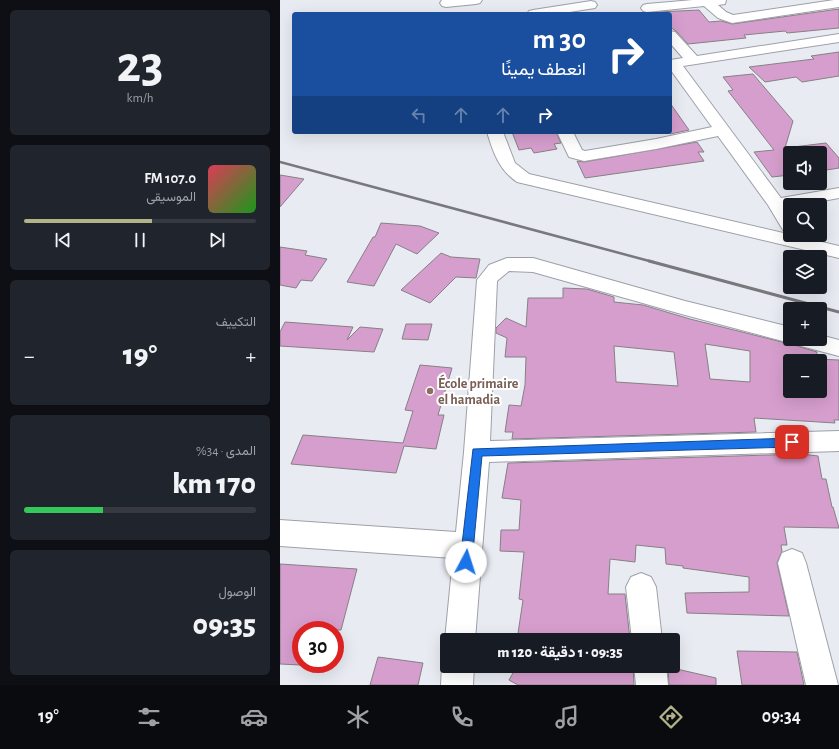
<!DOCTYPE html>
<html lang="ar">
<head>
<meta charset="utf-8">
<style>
	:root { --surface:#171b24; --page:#20242c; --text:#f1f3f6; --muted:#9ea1a6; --line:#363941; --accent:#b2b487 }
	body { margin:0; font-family:"Alegreya Sans",Vazirmatn,sans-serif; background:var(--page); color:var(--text); direction:rtl; height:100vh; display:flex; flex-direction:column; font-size:15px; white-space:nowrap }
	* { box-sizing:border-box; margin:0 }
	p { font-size:13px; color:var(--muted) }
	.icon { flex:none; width:22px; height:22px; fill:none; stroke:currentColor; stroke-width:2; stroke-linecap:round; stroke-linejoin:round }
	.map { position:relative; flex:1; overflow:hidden; direction:ltr }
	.side { display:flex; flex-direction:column; gap:10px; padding:10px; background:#0d0f14; width:280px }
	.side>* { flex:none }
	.guide { position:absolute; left:12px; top:12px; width:380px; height:122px; border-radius:4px; box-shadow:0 4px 16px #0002; direction:rtl; background:#1a4fa0; color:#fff; overflow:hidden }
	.tools { position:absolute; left:503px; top:146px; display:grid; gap:8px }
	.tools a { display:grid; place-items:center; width:44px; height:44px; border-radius:4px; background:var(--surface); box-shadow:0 4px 16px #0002; font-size:20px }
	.speed { position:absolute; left:12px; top:621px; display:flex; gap:8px; font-size:20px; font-weight:700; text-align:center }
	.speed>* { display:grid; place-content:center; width:52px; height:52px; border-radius:50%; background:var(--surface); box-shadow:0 4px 16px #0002; line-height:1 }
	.speed .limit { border:6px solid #d22; background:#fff; color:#111 }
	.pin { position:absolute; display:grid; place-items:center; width:34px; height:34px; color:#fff; margin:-17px; border-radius:8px; box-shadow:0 2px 6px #0006 }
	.me { position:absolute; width:44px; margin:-22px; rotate:5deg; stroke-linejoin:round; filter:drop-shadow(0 0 3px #0008) }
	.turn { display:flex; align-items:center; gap:14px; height:84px; padding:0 20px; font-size:18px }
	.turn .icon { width:52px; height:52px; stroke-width:2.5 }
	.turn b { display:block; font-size:28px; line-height:34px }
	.lanes { display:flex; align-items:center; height:38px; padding:0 20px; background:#0003; justify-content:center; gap:20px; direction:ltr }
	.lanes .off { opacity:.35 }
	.big { font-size:30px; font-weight:800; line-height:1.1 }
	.side .widget { flex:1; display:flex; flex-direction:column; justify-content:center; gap:6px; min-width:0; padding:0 14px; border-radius:6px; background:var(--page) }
	.side .dial { align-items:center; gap:0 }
	.dial b { font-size:52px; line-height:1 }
	.song { display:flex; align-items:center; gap:12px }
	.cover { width:48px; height:48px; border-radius:6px; background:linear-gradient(135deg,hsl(350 70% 55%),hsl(120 70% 35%)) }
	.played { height:4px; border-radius:2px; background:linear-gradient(90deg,var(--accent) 55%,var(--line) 55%) }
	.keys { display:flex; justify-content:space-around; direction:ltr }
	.heat { display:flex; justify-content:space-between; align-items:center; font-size:22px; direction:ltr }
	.charge { height:6px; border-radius:3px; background:linear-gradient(90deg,#34c759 34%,var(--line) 0) }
	.trip { position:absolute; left:160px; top:633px; width:240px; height:40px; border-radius:4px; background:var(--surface); box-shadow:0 4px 16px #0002; font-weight:800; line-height:40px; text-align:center; direction:rtl }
	.dock { display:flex; height:64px; justify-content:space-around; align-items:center; background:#090b0e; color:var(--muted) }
	.dock .icon { width:28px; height:28px }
	.dock .selected { color:var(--accent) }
	.dock b { font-size:18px; color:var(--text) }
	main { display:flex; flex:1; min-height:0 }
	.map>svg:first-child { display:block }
	.building { fill:#d69ecd; stroke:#868085; fill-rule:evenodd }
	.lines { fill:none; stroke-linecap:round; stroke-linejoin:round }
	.minor-casing { stroke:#9ea0a8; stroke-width:2 }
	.minor { fill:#fff; fill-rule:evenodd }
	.rail-far1 { stroke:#77797d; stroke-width:2.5 }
	.rail { stroke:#77797d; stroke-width:3 }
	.route { fill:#1a73e8; stroke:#114b97 }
	.education-dot { fill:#8d6e63; stroke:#fff; stroke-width:1.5 }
	.labels { text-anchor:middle; stroke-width:4; stroke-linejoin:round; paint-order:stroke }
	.education-label { font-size:14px; font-weight:bold; fill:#785e54; stroke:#fff; text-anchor:start }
</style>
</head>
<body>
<main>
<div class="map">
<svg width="559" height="685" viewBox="0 0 559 685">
	<rect width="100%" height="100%" fill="#e8ebf2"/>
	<g class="building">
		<path d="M559,9V28L507,33L505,31L464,35L466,38L408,44L396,31L390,27V14H379L378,12L419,10L429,22L441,21L452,24Z"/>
		<path d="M559,52V76L522,82L516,77L485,82L469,67L534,59L531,56Z"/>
		<path d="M473,74L513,121L505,148L546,143L559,158V168L540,171V153H510V175L492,177L474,152L494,150L448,91L453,90L443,77Z"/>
		<path d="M390,103L409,130L390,134Z"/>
		<path d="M232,132H276L281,143L274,144L277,149L254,153L251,148L239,150Z"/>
		<path d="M417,142L424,152H418L424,161L305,178L297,161L304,162Z"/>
		<path d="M0,175L24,179L0,207Z"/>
		<path d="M101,223L140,226L159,233L137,254L116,244L94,286L67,282L93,237H95Z"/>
		<path d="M0,247L27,251L25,255L47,259L32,281L21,280L16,288L0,285Z"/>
		<path d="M161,253L171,257L200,259L196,278L176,277L150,303L121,290Z"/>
		<path d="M283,288L307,289L334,297V302L363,305L410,319L510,344L514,343L517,346L537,352L536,359L559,360V420H554L555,423L474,418L476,432L232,439L233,432H225L229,405L241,406L245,385L246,357H225L227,338L216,333V328L226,318L246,327L248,298H283ZM425,344L470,351V382L430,379ZM334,346L394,352L398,386L336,382ZM510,361H540V391H510Z"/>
		<path d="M5,322L73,327L67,340L80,327L103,329L94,352L0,346V332Z"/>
		<path d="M126,324H152L148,340L122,339Z"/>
		<path d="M140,365L172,368L158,415H164L156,449L124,446L116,473L11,464L23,435L123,443L133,411L125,410Z"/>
		<path d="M522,454L538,456L542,479H546L552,507H553L559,528L504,527L507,545H501L502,551L497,563L509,616L407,613L405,593L469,592V577L403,568V566L386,564L385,548L356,545L355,562L330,559L329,577L328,594H345L350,640H237L243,600L239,599L244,552L220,551L221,530H239L241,500L222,498L228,463Z"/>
		<path d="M0,564L77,569L61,630H21V665L0,664Z"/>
		<path d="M457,651L517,652L524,685H462Z"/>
		<path d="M98,657L143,663L138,685H90Z"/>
		<path d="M237,666H353L354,685H238L229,680Z"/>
		<path d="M388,667L436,678V685H389Z"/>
	</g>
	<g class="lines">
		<defs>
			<g id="minor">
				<path d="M162,0H202L200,3L196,4L166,7L162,6L160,3Z"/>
				<path d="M413,0H446L445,4L438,5L446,12L453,15L554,0H559V7L452,23L438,18L424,6L367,12L363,11L361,8L363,5L367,4Z"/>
				<path d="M311,1L315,2L317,5L315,8L277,14H247L249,11L253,10Z"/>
				<path d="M390,31L395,32L417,56L559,34V42L403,66L501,198L559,188V198L521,205H510V207H507L510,212V232L503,230L488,205L438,136L376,149L304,161L289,157L277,132H293L302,150L305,151L376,139L432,127L390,69V60L403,58L390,43Z"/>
				<path d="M207,132H223L235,163L249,174L559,246V258L237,182C219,170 213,152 207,132Z"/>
				<path d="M227,258H253L405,301L510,327V339H540V335L559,340V356L517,345L515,341L510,343L405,315L253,272L229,271L217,281L210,441L559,431V451L209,462L195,640H167V646L165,640L173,558L0,546V520L176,532L184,452L197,280L209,265Z"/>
				<path d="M512,549L522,553L526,563L558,685H526L498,563L502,553Z"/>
				<path d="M361,573L371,577L376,587L382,640H352L346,587L351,577Z"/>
				<path d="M167,655V666H194L193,685H161L162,666Z"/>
				<path d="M354,666H386L388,685H356Z"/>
			</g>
		</defs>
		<use href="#minor" class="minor-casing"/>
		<use href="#minor" class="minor"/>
		<path class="rail-far1" d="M0,162L373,262"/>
		<path class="rail" d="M369,261L559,312"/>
	</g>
	<path class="route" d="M512,438L515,439L517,442L515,446L512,447L202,456L192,562L190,566L186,567L182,566L180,562L193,449Z"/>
	<circle class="education-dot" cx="150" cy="391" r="4"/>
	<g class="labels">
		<g class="education-label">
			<text x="158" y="388">École primaire<tspan x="158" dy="16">el hamadia</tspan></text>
		</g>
	</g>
</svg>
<div class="tools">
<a><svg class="icon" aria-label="sound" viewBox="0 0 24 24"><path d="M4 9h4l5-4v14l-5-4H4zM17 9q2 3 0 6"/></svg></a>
<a><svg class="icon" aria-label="search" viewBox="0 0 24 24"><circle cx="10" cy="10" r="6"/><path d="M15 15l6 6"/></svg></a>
<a><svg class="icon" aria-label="layers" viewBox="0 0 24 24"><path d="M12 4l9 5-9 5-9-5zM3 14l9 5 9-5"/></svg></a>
<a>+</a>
<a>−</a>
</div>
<div class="speed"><div class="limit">30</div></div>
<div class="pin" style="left:512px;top:442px;background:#d93025"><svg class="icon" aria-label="arrive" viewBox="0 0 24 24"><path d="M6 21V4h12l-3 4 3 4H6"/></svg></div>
<svg class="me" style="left:186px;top:562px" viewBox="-20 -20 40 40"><circle r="19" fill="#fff"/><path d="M0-13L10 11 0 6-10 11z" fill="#1a73e8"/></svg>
<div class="trip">09:35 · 1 دقيقة · 120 m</div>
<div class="guide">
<div class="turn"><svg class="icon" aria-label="right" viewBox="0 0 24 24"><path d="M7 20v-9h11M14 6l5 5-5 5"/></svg><div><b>30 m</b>انعطف يمينًا</div></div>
<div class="lanes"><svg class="icon off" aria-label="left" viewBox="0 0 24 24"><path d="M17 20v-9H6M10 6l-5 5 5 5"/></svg><svg class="icon off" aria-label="ahead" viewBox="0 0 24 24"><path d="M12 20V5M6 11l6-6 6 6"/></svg><svg class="icon off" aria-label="ahead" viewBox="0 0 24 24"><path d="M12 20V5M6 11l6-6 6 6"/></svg><svg class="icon" aria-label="right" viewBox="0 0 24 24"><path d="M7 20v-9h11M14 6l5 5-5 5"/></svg></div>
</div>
</div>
<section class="side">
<div class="widget dial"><b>23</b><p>km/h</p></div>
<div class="widget">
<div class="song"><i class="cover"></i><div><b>107.0 FM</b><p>الموسيقى</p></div></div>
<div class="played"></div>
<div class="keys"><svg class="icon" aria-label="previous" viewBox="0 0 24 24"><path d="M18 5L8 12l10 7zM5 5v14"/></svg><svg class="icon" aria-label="pause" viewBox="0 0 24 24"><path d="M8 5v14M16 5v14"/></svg><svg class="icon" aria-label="next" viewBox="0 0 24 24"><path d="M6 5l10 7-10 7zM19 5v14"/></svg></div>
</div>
<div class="widget"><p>التكييف</p>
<div class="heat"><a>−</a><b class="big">19°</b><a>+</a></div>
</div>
<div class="widget"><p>المدى · 34%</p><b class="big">170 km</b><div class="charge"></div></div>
<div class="widget"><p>الوصول</p><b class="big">09:35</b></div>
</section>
</main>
<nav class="dock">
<b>09:34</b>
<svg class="icon selected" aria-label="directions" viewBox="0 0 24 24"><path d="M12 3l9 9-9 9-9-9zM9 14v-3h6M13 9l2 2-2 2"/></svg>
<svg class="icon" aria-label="music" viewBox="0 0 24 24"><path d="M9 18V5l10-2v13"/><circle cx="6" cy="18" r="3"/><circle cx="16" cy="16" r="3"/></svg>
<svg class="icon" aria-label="phone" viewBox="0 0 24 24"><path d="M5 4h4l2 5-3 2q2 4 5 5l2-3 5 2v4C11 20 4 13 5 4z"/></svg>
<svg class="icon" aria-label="climate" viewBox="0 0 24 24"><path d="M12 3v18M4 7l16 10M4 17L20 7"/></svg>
<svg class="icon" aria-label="car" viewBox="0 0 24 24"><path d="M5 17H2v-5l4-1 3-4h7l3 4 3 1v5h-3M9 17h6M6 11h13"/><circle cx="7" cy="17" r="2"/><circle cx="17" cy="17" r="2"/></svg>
<svg class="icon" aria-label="filters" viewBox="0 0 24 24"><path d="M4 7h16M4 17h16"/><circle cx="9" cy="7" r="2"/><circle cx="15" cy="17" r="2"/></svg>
<b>19°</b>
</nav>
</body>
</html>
